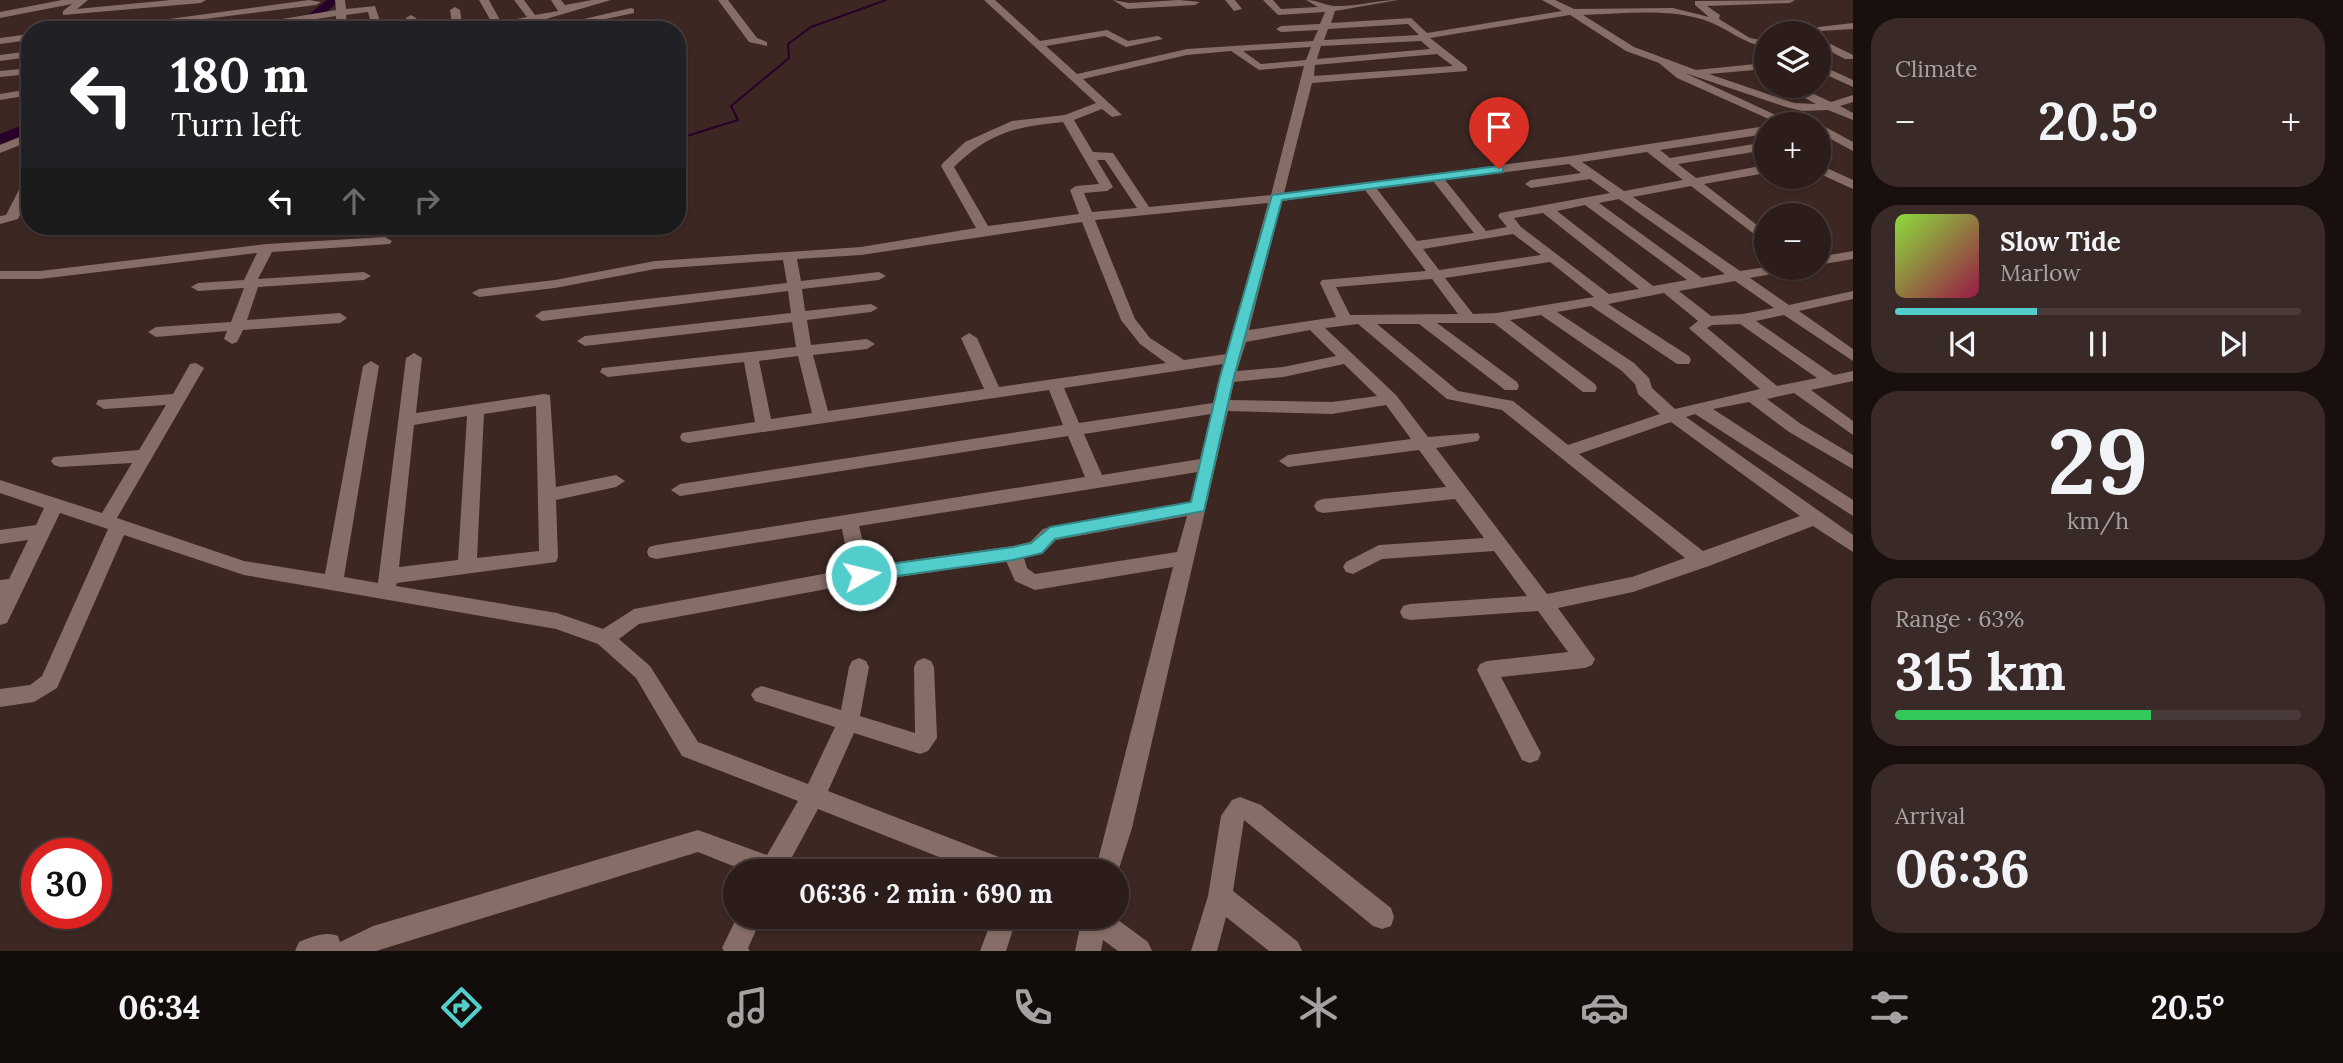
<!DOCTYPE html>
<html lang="en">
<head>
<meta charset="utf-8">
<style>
	:root { --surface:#2d1d1a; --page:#392a27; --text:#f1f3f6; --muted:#a7a2a2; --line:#483b39; --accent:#52cdcc }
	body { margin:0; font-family:Lora,serif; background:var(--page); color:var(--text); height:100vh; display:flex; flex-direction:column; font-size:26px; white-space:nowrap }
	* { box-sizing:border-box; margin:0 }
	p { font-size:23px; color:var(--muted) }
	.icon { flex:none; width:38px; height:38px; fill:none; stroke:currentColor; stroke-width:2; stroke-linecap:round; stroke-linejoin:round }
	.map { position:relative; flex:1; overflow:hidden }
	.side { display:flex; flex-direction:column; gap:18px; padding:18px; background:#19100e; width:490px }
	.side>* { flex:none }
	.guide { position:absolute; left:21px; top:21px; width:665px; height:214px; border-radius:28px; box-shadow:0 2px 5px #0004,0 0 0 2px var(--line); background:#202124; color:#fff; overflow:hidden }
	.fabs { position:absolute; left:1754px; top:21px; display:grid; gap:14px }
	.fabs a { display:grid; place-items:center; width:77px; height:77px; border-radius:50%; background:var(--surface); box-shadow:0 2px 5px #0004,0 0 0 2px var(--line); font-size:35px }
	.speed { position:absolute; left:21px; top:838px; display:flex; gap:14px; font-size:35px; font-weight:700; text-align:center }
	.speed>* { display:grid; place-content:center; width:91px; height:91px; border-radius:50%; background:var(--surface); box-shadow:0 2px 5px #0004,0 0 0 2px var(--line); line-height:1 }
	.speed .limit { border:10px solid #d22; background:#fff; color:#111 }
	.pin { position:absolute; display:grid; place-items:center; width:60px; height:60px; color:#fff; margin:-72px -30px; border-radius:50% 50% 50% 0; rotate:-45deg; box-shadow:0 0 7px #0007 }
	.pin .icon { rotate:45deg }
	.me { position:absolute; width:77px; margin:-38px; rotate:82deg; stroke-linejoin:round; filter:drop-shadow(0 0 5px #0008) }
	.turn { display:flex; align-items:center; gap:24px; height:147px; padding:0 35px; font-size:32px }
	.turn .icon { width:91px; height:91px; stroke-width:2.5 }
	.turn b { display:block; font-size:49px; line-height:60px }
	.lanes { display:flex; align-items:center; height:66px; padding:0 35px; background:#0003; justify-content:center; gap:35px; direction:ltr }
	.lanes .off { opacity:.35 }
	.big { font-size:52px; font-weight:700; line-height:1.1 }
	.side .widget { flex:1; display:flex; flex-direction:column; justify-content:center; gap:10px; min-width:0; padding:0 24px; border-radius:28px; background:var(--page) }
	.side .dial { align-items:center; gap:0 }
	.dial b { font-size:91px; line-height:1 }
	.song { display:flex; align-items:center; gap:21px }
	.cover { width:84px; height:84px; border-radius:10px; background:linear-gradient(135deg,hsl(90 70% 55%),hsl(340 70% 35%)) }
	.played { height:7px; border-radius:4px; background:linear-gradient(90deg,var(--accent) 35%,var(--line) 35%) }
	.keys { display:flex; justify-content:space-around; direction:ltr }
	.heat { display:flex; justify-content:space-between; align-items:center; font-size:38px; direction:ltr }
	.charge { height:10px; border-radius:5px; background:linear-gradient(90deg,#34c759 63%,var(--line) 0) }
	.trip { position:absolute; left:723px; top:859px; width:406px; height:70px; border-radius:35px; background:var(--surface); box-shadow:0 2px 5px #0004,0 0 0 2px var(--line); font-weight:700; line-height:70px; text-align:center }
	.tabs { display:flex; height:112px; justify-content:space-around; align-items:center; background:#120c0a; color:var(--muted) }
	.tabs .icon { width:49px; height:49px }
	.tabs .current { color:var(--accent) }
	.tabs b { font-size:32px; color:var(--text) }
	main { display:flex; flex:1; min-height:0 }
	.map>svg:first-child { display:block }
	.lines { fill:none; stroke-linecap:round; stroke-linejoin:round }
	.stream { stroke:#290029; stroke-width:2 }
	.river { fill:#290029; fill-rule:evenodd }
	.minor { fill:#866d67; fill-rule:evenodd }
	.route { fill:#52cdcc; stroke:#358585; stroke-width:2 }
</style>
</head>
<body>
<main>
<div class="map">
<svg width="1853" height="951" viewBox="0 0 1853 951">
	<rect width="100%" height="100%" fill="#3c2722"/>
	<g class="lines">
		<path class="stream" d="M677,139L738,120L731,106L789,58L788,44L811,27L886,0"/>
		<g class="river">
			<path d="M327,0H341L304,30H289Z"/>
			<path d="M30,122V133L0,144V134Z"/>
		</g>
		<g class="minor">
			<path d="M62,0H88L77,9L171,0H206L201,3L63,15V11L72,4L0,18V12Z"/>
			<path d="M309,0L321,2L316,5L119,30H88Z"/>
			<path d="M335,0H345L346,9L375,6L383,30H373L368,12L346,15L347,30H337L336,16L244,30H217L336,10Z"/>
			<path d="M479,0H489L501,22L527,17L514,0H524L535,15L558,11L551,0H561L565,5L592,0H611L539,21L543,30H533L530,23L505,27L506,30H468L492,23Z"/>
			<path d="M718,0H728L757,38L767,42V46L749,42Z"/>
			<path d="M984,0H995L1040,41L1107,30L1128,41L1158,36L1163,39L1126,47L1105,36L1046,46L1077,74L1187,49L1313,41L1318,30L1281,32L1276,29L1281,26L1320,24L1325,12L1278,15L1263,0H1273L1281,9L1318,7L1306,0C1317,0 1325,5 1334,6C1355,7 1377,0 1398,0L1335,11L1331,23L1411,18L1427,33L1562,11L1542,0H1555L1574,9L1673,8L1709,17L1695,5V1L1795,0L1790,3L1707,6L1720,15L1719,19L1750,38L1766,41V47C1741,42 1733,32 1712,23C1673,7 1624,14 1583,15L1634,47L1696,70L1766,63V69L1709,74L1794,103L1816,104L1783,86H1796L1831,102L1853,95V102L1840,106L1853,113V120L1828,110L1802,111L1786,107L1685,73L1795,124H1780L1677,78L1659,63L1626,51L1570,15L1430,38L1467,67V71L1312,83L1284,193L1571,156L1766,126V134L1660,150L1670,158L1766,142V150L1678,164L1696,178L1766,165V173L1704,184L1766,232V243L1691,186L1633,197L1740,271L1766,267L1790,268L1788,271L1750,278L1789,305L1853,291V299L1799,311L1853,349V361L1784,315L1756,321L1834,375L1853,371V381L1811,390L1853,421V435L1794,393L1767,399L1801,424L1853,455V469L1789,432L1749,402L1713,409L1853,500V516L1695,414L1686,417L1853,535V552L1813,526L1709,566L1633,592L1558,608L1595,659L1592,665L1585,668L1501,677L1541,753L1538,760L1530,763L1522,760L1477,670L1480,664L1487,661L1568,652L1538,611L1410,620L1403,618L1400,612L1403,606L1410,604L1527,596L1494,551L1382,559L1353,574L1346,572L1343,567L1346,562L1379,545L1484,538L1455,499L1323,513L1317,511L1314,506L1317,501L1323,499L1446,487L1419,450L1288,467L1279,461L1288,455L1411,439L1386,405L1332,414L1228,411L1132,828L1116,878V872H1095L1173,567L1035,590L1015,581L1006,561L859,583L639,624L619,639L650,666L698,742L808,784L835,727L755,701L751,695L755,689L762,686L841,710L849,667L852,661L859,658L866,661L869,667L860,716L915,733L914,667L917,661L924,658L931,661L934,667L937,738L928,751L920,754L854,733L828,791L1017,864L1021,872H977L818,809L784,872H748L698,852L376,951H295L299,942C312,937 325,931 338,936L340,942L373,926L698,830L767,855L798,801L682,756L636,678L598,644L556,629L244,575L124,535L57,688L34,702L0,707V689L30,685L42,676L108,529L60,513L7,623L0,625V580L9,579L28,540L0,544V530L36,525L44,508L0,493V480L102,513L132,463L60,467L54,465L51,461L54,457L139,450L166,405L104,409L96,404L98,400L173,394L190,364L196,363L204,368L117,518L244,561L325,574L363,366L371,361L379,366L344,577L378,583L406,358L414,353L422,358L416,413L544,394L550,395L556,487L616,475L625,481L616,487L556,500L558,557L556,562L397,583L396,586L557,613L603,629L634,609L850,569L842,529L656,559L649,557L647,552L649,547L656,545L1085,477L1068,436L680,496L671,490L680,484L1063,425L1049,390L688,443L682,441L680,437L682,433L755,422L744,362L608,377L600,372L602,368L796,347L792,322L585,346L577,341L585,336L791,313L788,291L542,321L535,316L542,311L787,283L783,260L655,269L555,288L479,297L472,293L479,289L555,280L655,261L861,247L976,228L941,166L943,163L965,142L1012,121L1065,115L1096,103ZM1408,24L1419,35L1324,40L1328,29ZM1421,41L1430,49L1317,59L1321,46ZM1311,47L1306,60L1261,64L1243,51ZM1231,51L1259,70L1304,66L1271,195L1149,207L1113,153L1093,152L1074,120L1102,109L1112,117L1122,115L1083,79L1187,55ZM1437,54L1453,66L1314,76L1315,65ZM1063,122L1099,184L1076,186L1070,190L1079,214L988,226L954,167C990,132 1015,127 1063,122ZM1647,152L1683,180L1624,191L1582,162ZM1097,160H1105L1137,208L1092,212L1084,193L1107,191L1113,187ZM1569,164L1581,173L1531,180L1525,184L1531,188L1590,179L1610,193L1500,213L1498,216L1507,227L1486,231L1445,180ZM1433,181L1474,233L1417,241L1377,189ZM1365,190L1426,271L1322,280L1320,283L1336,317L1249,330L1282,201ZM1619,199L1725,274L1702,278L1599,203ZM1268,203L1227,354L1184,360L1150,338L1135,319L1095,220ZM1585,205L1687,280L1653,286L1557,211ZM1543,213L1639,289L1609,294L1521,227L1514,218ZM1082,222L1121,320L1140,344L1166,363L999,387L977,338L969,333L961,338L984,389L828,411L813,355L867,349L875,344L867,339L811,345L807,320L871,312L878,308L871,304L805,311L802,289L879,280L886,276L879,272L801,281L797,259L861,255ZM1513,234L1541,255L1439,270L1423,249ZM1550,262L1594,297L1497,313L1473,314L1445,278ZM1432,279L1458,314L1350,315L1336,287ZM1735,281L1774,308L1743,314L1711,316L1679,291ZM1664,293L1698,321L1689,328L1692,331L1760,389L1675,409L1652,388L1649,378L1634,363L1557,312L1591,306L1677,364H1689L1691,360L1689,356L1608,304ZM1541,315L1622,371L1635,384L1638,394L1660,414L1568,445L1513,401L1458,391L1377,324H1419L1505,390H1517L1519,386L1517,382L1437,323H1494L1583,392H1595L1597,388L1595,384L1510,320ZM1358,324L1447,399L1502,410L1685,558L1632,577L1547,594L1436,448L1478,441L1480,437L1478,433L1428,437L1396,395L1325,328ZM1740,324L1817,378L1777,386L1707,328L1712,325ZM1310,330L1336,356L1283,367L1237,371L1246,342ZM798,356L812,413L771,419L759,361ZM1223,364L1213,403L1079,423L1064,388ZM1344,364L1377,396L1332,402L1230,400L1234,382L1283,377ZM536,406L539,551L477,558L484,414ZM1211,414L1200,459L1102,475L1084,434ZM467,416L458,560L399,567L414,425ZM1671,422L1800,516L1703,551L1579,454ZM1198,472L1190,502L1050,527L1043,529L1030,542L1013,546L869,566L859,526ZM1187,516L1177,552L1035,574L1027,568L1024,558L1043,553L1056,540Z"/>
			<path d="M1113,0L1129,3L1179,0L1200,2L1195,5L1127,9Z"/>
			<path d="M1225,0H1235L1242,9L1234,11Z"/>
			<path d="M455,7L460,10L463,30H453L450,10Z"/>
			<path d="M631,8L634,9V13L572,26L567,23Z"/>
			<path d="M411,15L416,18L420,30H410L406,18Z"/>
			<path d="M646,22L651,25L650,27L616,30Z"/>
			<path d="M1853,23V29L1788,33L1793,30Z"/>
			<path d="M30,34V40L0,44V38Z"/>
			<path d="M1818,38L1853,55V59H1845L1818,45Z"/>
			<path d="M30,51V57L0,61V55Z"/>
			<path d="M1818,64L1853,80V87L1818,71Z"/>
			<path d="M30,68V74L0,77V71Z"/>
			<path d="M30,89V95L0,100V94Z"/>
			<path d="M1818,123L1853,142V151L1818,132V124H1815Z"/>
			<path d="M30,133V141L0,153V145Z"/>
			<path d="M1818,164L1853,180V189L1818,173Z"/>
			<path d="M30,176V194L18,219L0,224V216L6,215L24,180Z"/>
			<path d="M385,237L392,241L390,244L272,252L258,279L364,272L371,276L364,280L258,287L247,320L340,313L347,318L340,323L243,330L237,342L232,344L224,339L227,331L156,337L148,332L156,327L231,322L244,288L198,291L191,287L198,283L244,280L257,253L40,279H0V271H40L267,244Z"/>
			<path d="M1853,251V259L1818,265V257Z"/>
			<path d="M1240,797L1261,805L1391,908L1394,917L1391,926L1382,929L1373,926L1244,820L1233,891L1298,942L1302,951H1269L1226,917L1217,951H1191L1208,896L1221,816L1232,800Z"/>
			<path d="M737,917H762L748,948L750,951H724L722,948Z"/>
			<path d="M993,917H1017L1006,951H980Z"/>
			<path d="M1082,917H1114L1148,942L1152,951H1118L1103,940L1101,951H1075Z"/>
		</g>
	</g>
	<path class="route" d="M1499,166L1503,167V172L1282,200L1234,377L1204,511L1055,539L1042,553L1013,560L861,581L854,579L852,575L854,570L861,568L1013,547L1031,543L1050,527L1191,502L1220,377L1272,195Z"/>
</svg>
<div class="fabs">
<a><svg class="icon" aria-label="layers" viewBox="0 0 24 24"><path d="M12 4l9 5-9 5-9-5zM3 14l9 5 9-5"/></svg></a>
<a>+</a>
<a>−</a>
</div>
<div class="speed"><div class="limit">30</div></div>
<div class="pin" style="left:1499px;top:169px;background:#d93025"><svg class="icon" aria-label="arrive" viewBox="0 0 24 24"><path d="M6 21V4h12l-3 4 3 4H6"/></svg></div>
<svg class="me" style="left:861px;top:575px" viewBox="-20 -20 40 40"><circle r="17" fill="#52cdcc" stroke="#fff" stroke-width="3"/><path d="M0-11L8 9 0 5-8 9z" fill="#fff"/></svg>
<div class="trip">06:36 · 2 min · 690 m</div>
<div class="guide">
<div class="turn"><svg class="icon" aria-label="left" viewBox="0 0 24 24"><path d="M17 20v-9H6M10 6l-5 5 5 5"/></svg><div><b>180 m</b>Turn left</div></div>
<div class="lanes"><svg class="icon" aria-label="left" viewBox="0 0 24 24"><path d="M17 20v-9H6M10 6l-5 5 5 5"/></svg><svg class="icon off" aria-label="ahead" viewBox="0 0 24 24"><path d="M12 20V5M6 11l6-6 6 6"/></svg><svg class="icon off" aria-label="right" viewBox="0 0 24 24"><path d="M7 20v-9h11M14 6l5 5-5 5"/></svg></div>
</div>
</div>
<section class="side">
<div class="widget"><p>Climate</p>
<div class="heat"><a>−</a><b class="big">20.5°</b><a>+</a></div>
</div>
<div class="widget">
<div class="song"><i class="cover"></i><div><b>Slow Tide</b><p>Marlow</p></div></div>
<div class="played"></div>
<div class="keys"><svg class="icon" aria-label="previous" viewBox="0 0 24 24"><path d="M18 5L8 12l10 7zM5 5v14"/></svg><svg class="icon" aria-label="pause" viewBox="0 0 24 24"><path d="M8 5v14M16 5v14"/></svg><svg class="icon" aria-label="next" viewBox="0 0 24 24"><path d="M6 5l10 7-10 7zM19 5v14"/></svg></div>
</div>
<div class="widget dial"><b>29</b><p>km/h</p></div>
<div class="widget"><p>Range · 63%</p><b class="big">315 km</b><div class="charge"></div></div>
<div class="widget"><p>Arrival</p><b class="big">06:36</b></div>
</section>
</main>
<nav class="tabs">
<b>06:34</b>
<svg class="icon current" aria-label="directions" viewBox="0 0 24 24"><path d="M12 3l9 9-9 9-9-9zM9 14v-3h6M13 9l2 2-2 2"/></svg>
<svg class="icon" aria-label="music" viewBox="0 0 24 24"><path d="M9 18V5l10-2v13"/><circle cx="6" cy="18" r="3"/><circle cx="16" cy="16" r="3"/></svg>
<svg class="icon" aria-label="phone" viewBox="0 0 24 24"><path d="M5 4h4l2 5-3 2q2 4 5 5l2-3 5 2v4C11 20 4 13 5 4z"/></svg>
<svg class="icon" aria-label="climate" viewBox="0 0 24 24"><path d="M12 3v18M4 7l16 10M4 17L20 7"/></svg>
<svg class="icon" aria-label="car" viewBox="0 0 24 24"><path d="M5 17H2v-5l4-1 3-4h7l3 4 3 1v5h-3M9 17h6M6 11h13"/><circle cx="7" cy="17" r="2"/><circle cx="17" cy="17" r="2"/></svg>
<svg class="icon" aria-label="filters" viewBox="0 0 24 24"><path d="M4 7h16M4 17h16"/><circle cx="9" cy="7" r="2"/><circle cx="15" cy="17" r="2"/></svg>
<b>20.5°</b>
</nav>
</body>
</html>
